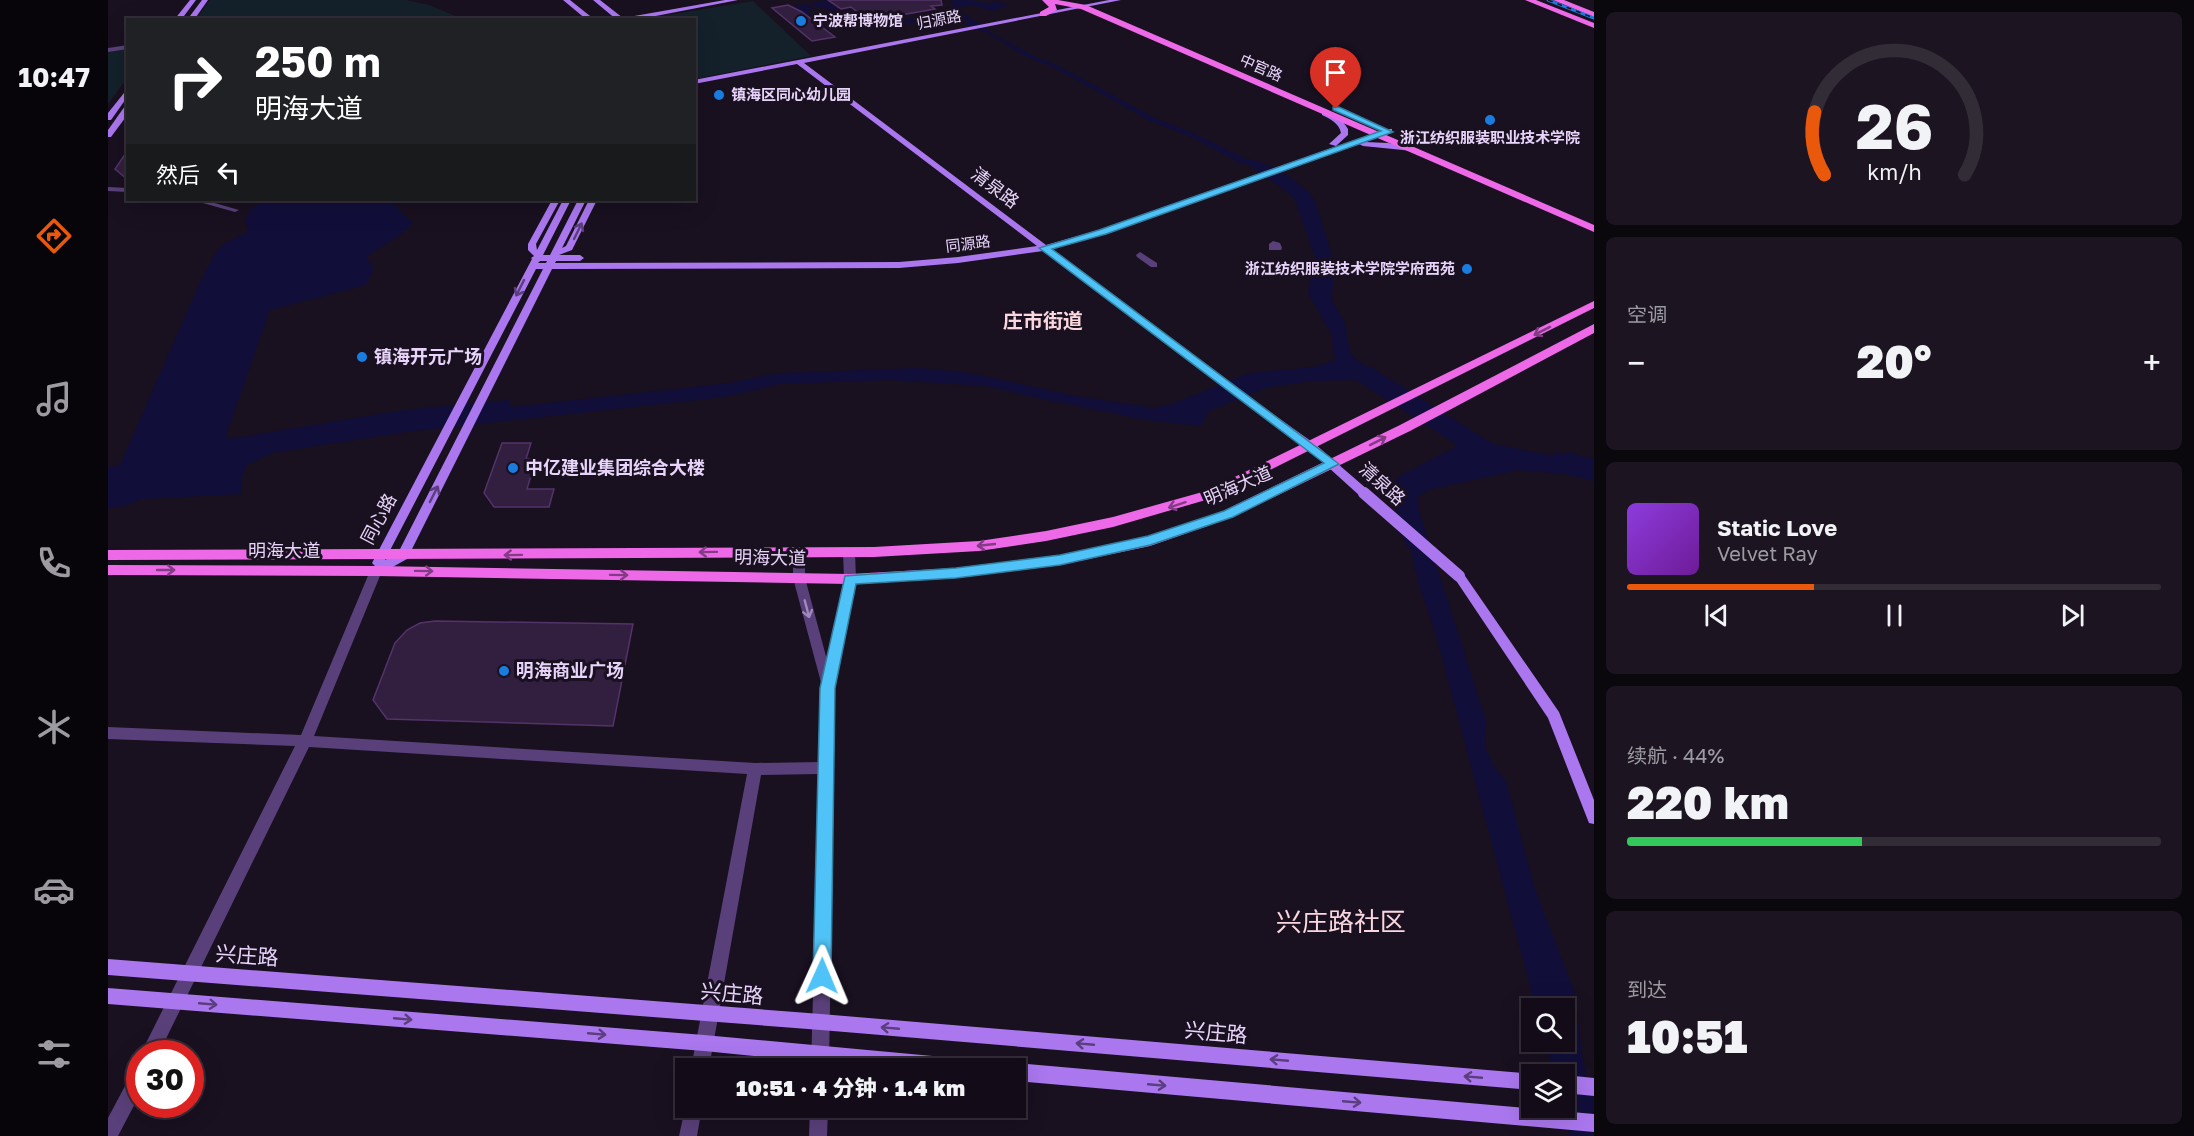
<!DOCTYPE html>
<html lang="zh">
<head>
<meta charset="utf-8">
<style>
	:root { --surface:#130c18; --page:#1c1521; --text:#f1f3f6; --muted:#9d9ba2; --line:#322c37; --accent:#ea580c }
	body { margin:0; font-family:"Golos Text","Noto Sans SC",sans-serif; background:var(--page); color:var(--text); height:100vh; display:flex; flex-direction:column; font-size:22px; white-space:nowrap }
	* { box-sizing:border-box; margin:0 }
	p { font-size:20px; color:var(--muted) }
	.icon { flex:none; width:33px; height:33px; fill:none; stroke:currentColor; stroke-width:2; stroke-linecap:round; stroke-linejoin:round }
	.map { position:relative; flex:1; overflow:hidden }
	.side { display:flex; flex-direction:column; gap:12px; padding:12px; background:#0a070d; width:600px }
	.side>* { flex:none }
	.top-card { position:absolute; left:18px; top:18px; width:570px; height:183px; border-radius:0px; box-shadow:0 6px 24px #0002,0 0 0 2px var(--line); background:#202124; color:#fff; overflow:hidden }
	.fabs { position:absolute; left:1413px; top:998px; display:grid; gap:12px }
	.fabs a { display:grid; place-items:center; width:54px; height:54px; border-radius:0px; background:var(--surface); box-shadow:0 6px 24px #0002,0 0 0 2px var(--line); font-size:30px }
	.speed { position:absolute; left:18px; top:1040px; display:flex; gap:12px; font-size:30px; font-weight:700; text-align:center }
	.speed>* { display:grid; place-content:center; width:78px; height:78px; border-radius:50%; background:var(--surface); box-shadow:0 6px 24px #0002,0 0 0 2px var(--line); line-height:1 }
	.speed .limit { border:9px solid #d22; background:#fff; color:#111 }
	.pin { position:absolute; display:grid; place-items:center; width:51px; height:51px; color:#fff; margin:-62px -26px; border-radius:50% 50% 50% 0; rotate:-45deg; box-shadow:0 0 6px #0007 }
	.pin .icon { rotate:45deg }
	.me { position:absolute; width:66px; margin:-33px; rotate:1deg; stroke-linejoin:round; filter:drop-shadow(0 0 4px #0008) }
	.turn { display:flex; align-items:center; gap:21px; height:126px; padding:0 30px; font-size:27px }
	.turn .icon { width:78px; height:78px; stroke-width:2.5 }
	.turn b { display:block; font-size:42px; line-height:51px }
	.then { display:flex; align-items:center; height:57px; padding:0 30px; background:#0003; gap:12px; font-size:22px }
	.big { font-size:45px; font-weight:800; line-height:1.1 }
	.side .card { flex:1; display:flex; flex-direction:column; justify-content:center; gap:9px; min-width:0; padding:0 21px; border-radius:9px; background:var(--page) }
	.side .dial { align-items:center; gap:0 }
	.dial svg { height:156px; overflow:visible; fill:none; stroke:var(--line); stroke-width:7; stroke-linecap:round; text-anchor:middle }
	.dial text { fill:var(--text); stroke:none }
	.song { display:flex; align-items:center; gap:18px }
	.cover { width:72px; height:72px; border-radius:9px; background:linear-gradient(135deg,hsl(270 70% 55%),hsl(280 70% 35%)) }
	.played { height:6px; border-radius:3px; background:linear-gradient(90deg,var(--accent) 35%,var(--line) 35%) }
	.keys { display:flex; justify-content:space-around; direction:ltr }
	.heat { display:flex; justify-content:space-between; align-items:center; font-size:33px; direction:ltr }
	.charge { height:9px; border-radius:4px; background:linear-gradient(90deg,#34c759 44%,var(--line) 0) }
	.trip { position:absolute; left:567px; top:1058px; width:351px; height:60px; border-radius:0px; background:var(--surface); box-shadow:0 6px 24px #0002,0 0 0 2px var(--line); font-weight:800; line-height:60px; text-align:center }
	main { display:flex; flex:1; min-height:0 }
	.tab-bar { display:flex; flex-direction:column; width:108px; justify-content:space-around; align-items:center; background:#08050a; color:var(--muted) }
	.tab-bar .icon { width:42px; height:42px }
	.tab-bar .active { color:var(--accent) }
	.tab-bar b { font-size:27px; color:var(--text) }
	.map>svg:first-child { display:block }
	.green { fill:#14212a }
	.water { fill:#110f3a }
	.building { fill:#321e3f; stroke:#533368; stroke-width:1.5 }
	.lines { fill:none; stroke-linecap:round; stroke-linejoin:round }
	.street { fill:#5a407a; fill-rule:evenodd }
	.secondary { fill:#a7e; fill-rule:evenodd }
	.primary { fill:#ed69e8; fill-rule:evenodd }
	.rail-casing { stroke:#1b7cdf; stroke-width:3 }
	.rail { stroke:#191020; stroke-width:1.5; stroke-dasharray:5; stroke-linecap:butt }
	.secondary-bridge { stroke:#a7e; stroke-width:12 }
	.oneway { stroke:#5a3e7d }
	.oneway2 { stroke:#833c84 }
	.oneway3 { stroke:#a18aba }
	.route { fill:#4fc3f7; stroke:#337fa1; stroke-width:1.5 }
	.poi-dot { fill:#1b7cdf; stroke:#191020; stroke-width:2 }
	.labels { text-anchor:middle; stroke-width:6; stroke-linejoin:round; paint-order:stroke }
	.far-street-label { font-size:15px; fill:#e8d4fa; stroke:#191020 }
	.far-poi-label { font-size:15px; font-weight:bold; fill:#e8d4fa; stroke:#191020; text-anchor:start }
	.street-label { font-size:18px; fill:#e8d4fa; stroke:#191020 }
	.poi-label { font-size:18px; font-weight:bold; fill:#e8d4fa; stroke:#191020; text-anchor:start }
	.far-district-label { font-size:20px; font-weight:bold; fill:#fad6de; stroke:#191020 }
	.near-street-label { font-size:21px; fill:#e8d4fa; stroke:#191020 }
	.near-quarter-label { font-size:26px; fill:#fad6de; stroke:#191020 }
</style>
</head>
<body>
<main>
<nav class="tab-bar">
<b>10:47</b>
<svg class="icon active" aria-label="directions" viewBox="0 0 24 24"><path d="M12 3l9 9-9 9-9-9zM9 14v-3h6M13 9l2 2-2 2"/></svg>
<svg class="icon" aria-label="music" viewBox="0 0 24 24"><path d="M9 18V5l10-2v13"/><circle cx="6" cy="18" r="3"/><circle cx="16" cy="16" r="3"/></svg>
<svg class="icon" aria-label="phone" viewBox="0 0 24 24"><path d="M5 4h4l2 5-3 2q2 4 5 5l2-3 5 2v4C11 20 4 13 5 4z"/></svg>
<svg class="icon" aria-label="climate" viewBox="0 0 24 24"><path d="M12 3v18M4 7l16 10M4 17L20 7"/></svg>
<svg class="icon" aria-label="car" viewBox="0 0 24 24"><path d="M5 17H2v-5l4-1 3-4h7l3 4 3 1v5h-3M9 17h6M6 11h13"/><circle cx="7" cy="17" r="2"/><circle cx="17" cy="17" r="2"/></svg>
<svg class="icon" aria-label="filters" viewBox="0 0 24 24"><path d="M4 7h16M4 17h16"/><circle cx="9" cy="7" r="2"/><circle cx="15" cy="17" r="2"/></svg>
</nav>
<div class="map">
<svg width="1486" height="1136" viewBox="0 0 1486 1136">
	<rect width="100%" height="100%" fill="#191020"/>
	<g class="green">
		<path d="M102,0H298L321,5L355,19H310L278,16L246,20L88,19Z"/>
		<path d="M645,1L703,56L587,79L586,20L535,19Z"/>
		<path d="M19,49V78L0,104V52Z"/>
	</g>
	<g class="water">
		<path d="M718,0L733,12L747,10L751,12L743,14C750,24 752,20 760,26L819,15L823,18C812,23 802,22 790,24C782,25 776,30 767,29C749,28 739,20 720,23L718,27C711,22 709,14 696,16L687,6L699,4L706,9L699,11L707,17L725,14L717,7L710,8L703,3Z"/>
		<path d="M845,0H862L882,4L886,1L900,5L886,11C874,9 866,3 853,7V11L884,33L926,56L949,65L1047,118L1090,135L1138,159C1156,159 1197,184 1207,200L1226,263L1224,300L1237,323L1242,354L1256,365L1265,368L1385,444L1447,456L1446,452L1458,454L1459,452L1486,459V481L1456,474L1410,470L1320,490L1310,497L1311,511L1379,724L1377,732L1378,749L1386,766L1398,781L1426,886L1466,991L1475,1062L1486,1100V1136H1462L1455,1107H1456V1074H1446L1437,1041H1456V1008H1428L1327,632L1311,585L1302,548L1297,544L1283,491L1285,485L1288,479L1297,473L1346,448L1348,444L1248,380L1202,381L1160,387L1101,411L1094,425L1090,426L1039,420L929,398L879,386L782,380L672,384L617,397L297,432L164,453L139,465L133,478V494L33,499L18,506L0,508V467L12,465L94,278L107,254L114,245L141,231L137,220L144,208L156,200H282L304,223C299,233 269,249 258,257L266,269L258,285L162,310L118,435L120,439L296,410L401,400L403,407L622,383L670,373L811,368L857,372L974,397L1046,408L1064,404L1141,373L1206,367L1228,360L1225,350L1223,334L1200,293L1207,257L1187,200L1181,193L1139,164L1131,163L1086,138L1042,121L945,67L918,57L880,33L858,25L855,23L860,21L839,11L843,10L839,7L847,6L842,2Z"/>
	</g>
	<g class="building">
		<path d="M720,0H833L834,5L823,6L827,9L770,19L767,17L758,19L743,7L733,9Z"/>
		<path d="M680,5L694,12L727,37L704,41L664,8Z"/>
		<path d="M20,150V180L7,169Z"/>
		<path d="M394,443H423L418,459H428L419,489H446L441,507H386L376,493Z"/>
		<path d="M327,621L525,624L505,726L279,719L265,700L287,643L299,630L312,623Z"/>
	</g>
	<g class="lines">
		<g class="street">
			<path d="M20,45V49L0,52V48Z"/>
			<path d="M0,187L20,188V192L0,191Z"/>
			<path d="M84,200H96L131,210L127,212Z"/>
			<path d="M1165,241L1172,243L1174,248L1173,250H1161V244Z"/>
			<path d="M1032,252L1049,263V267H1043L1029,257L1028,255Z"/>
			<path d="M691,547L697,551V578L719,660L736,579L735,552L741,548L747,552L748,579L727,688L721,1068H703L711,774L653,775L601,1068H583L639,774L201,747L51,1053H33L187,746L0,739V727L193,735L262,571L268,567L274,571L206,736L647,763L711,762L714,686L685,578V551Z"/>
			<path d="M32,1067V1094L10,1136H0V1118L26,1069Z"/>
			<path d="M578,1104V1107H594L589,1136H571Z"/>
			<path d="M702,1107H720L719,1136H701Z"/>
		</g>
		<g class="secondary">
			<path d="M82,0H88L73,20H66Z"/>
			<path d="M94,0H100L86,20H79Z"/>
			<path d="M455,0H462L487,20H479Z"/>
			<path d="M485,0H492L515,18L617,0H630L527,20H509Z"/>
			<path d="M1001,0H1013L696,63L938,245L991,230L1278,129H1284V133L1257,142L1280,143L1302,147H1305V151L1255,146L1251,144L997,234L943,249L1148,402L1207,444L1260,490L1262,493L1260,496H1252L1199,448L935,251L850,263L791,268L444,269L299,559L272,574H264L262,571L267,566L264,563L424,259L423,258L426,256L420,250V244L444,200H452L428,244L429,250L455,200H463L435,255H442L470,200H478L454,248L458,246L481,200H489L464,250L451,255H472L476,258L472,261H448L447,263L791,262L850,257L929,246L689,64L586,84V80ZM432,261H439L438,263H430ZM428,269H435L290,553L277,560Z"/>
			<path d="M20,88V96L3,120H0V113Z"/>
			<path d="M17,106H20V114L3,137H0V130Z"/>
			<path d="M1214,111C1225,111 1235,120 1240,129V135L1228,146L1221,144L1233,133C1231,123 1222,119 1214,115Z"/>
			<path d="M1351,572L1355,573L1451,712L1486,800V824L1481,823L1479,818L1440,718L1347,579L1345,576L1347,573Z"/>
			<path d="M0,959L713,1014L1428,1074H1424V1090L713,1030L0,975Z"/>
			<path d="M0,988L596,1035L857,1059L863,1062L866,1068H768L596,1051L0,1004Z"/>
			<path d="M908,1063L1486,1114V1132L908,1081V1068H901Z"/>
			<path d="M1456,1075L1486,1078V1096L1456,1093Z"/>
		</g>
		<g class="primary">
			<path d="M934,0H950L978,5L1486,225V232L973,9L947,4L949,10L938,16H932V12L941,7Z"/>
			<path d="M1417,0H1428L1486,23V28Z"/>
			<path d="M1445,0H1456L1486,12V17Z"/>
			<path d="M1486,301V308L1108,497L1005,527L938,541L871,551L766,557L0,560V550L766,547L871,541L938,531L1005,517L1098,491Z"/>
			<path d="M1486,324V333L1302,431L1125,517L1042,546L952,565L848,578L742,584L268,576L0,575V565L268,566L742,574L848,568L952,555L1040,536L1115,511L1292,425Z"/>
		</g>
		<defs>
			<path id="rail" d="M1440,0L1486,18"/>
		</defs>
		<use href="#rail" class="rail-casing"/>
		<use href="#rail" class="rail"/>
		<path class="secondary-bridge" d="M1256,493L1351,576"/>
	</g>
	<defs><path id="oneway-shaft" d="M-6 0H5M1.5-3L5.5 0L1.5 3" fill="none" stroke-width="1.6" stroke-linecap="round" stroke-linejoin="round" transform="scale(1.5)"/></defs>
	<g class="oneway">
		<use href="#oneway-shaft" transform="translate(470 231) rotate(-64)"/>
		<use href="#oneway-shaft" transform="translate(412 288) rotate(117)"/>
		<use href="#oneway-shaft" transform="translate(326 494) rotate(-63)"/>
		<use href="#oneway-shaft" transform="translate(100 1004) rotate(5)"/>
		<use href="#oneway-shaft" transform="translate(295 1019) rotate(5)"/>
		<use href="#oneway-shaft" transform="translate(782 1028) rotate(-175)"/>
		<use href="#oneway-shaft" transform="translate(489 1034) rotate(5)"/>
		<use href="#oneway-shaft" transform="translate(977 1044) rotate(-175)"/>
		<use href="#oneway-shaft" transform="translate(1171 1060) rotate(-175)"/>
		<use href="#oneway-shaft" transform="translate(1365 1077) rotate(-175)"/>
		<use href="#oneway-shaft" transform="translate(1049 1085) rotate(5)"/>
		<use href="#oneway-shaft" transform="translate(1244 1102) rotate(5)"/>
	</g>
	<g class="oneway2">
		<use href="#oneway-shaft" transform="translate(1434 331) rotate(153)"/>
		<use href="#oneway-shaft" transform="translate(1270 441) rotate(-27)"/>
		<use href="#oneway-shaft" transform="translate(1069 505) rotate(162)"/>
		<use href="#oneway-shaft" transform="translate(878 545) rotate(174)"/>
		<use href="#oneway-shaft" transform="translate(600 552) rotate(179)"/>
		<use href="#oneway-shaft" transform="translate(405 555) rotate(179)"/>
		<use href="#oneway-shaft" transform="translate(58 570)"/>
		<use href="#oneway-shaft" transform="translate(316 571) rotate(1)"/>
		<use href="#oneway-shaft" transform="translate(511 575) rotate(1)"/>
	</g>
	<use class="oneway3" href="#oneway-shaft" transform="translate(699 609) rotate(75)"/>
	<path class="route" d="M1225,107H1231L1285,132L998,234L944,249L1231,464L1125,517L1042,545L952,565L848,578L748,584L727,688L723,976L721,983L714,985L707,983L705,976L712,688L737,576L848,568L952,555L1040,536L1116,511L1216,463L931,248L991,230L1273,131L1225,110Z"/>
	<g class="poi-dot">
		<circle cx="693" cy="21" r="6"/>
		<circle cx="611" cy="95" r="6"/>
		<circle cx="1382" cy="120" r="6"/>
		<circle cx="1359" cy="269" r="6"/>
		<circle cx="254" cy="357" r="6"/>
		<circle cx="405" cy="468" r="6"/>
		<circle cx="396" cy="671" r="6"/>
	</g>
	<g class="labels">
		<g class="far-street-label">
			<text transform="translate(831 20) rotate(-11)" y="5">归源路</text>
			<text transform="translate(1153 68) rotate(24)" y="5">中官路</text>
			<text transform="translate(860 244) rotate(-7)" y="5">同源路</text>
		</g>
		<g class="far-poi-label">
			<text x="705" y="26">宁波帮博物馆</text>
			<text x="623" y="100">镇海区同心幼儿园</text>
			<text x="1382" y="143" text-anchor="middle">浙江纺织服装职业技术学院</text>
			<text x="1347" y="274" text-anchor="end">浙江纺织服装技术学院学府西苑</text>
		</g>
		<g class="street-label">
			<text transform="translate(887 188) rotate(37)" y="6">清泉路</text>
			<text transform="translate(1274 484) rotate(42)" y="6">清泉路</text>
			<text transform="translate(1130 486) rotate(-24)" y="6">明海大道</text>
			<text transform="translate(271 519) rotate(-62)" y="6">同心路</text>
			<text x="176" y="557">明海大道</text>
			<text transform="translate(662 558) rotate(1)" y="6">明海大道</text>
		</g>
		<g class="poi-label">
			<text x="266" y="363">镇海开元广场</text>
			<text x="417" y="474">中亿建业集团综合大楼</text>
			<text x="408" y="677">明海商业广场</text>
		</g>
		<g class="far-district-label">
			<text x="935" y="328">庄市街道</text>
		</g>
		<g class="near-street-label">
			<text transform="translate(139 956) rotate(4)" y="7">兴庄路</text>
			<text transform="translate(624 994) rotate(5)" y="7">兴庄路</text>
			<text transform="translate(1108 1033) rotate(5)" y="7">兴庄路</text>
		</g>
		<g class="near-quarter-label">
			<text x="1233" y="931">兴庄路社区</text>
		</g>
	</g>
</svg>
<div class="fabs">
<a><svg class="icon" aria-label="search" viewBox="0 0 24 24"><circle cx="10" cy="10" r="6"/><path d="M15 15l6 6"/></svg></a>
<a><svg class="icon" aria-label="layers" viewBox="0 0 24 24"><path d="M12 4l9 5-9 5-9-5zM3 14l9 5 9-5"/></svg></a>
</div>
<div class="speed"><div class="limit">30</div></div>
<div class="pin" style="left:1228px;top:109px;background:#d93025"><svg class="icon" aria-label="arrive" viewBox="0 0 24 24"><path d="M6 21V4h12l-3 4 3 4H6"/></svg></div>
<svg class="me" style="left:714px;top:976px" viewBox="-20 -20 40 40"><path d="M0-17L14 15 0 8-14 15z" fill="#4fc3f7" stroke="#fff" stroke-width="4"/></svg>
<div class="trip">10:51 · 4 分钟 · 1.4 km</div>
<div class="top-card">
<div class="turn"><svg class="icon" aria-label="right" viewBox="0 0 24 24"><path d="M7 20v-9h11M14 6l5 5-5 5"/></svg><div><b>250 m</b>明海大道</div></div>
<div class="then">然后<svg class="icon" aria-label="left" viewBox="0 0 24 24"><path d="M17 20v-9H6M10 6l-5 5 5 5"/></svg></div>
</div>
</div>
<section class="side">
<div class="card dial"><svg viewBox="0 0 100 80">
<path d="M14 69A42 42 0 1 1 86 69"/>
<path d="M14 69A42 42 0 0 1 9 37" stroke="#ea580c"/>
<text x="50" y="56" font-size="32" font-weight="700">26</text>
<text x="50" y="72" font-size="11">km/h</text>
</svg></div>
<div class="card"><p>空调</p>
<div class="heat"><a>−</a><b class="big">20°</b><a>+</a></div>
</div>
<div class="card">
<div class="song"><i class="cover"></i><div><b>Static Love</b><p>Velvet Ray</p></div></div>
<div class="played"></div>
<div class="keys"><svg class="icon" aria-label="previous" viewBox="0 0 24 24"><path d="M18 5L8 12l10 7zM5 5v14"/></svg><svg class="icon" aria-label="pause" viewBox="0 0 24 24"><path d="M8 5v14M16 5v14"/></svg><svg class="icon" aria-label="next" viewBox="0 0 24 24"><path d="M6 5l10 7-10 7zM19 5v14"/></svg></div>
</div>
<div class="card"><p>续航 · 44%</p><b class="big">220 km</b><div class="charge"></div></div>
<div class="card"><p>到达</p><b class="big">10:51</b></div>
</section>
</main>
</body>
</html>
